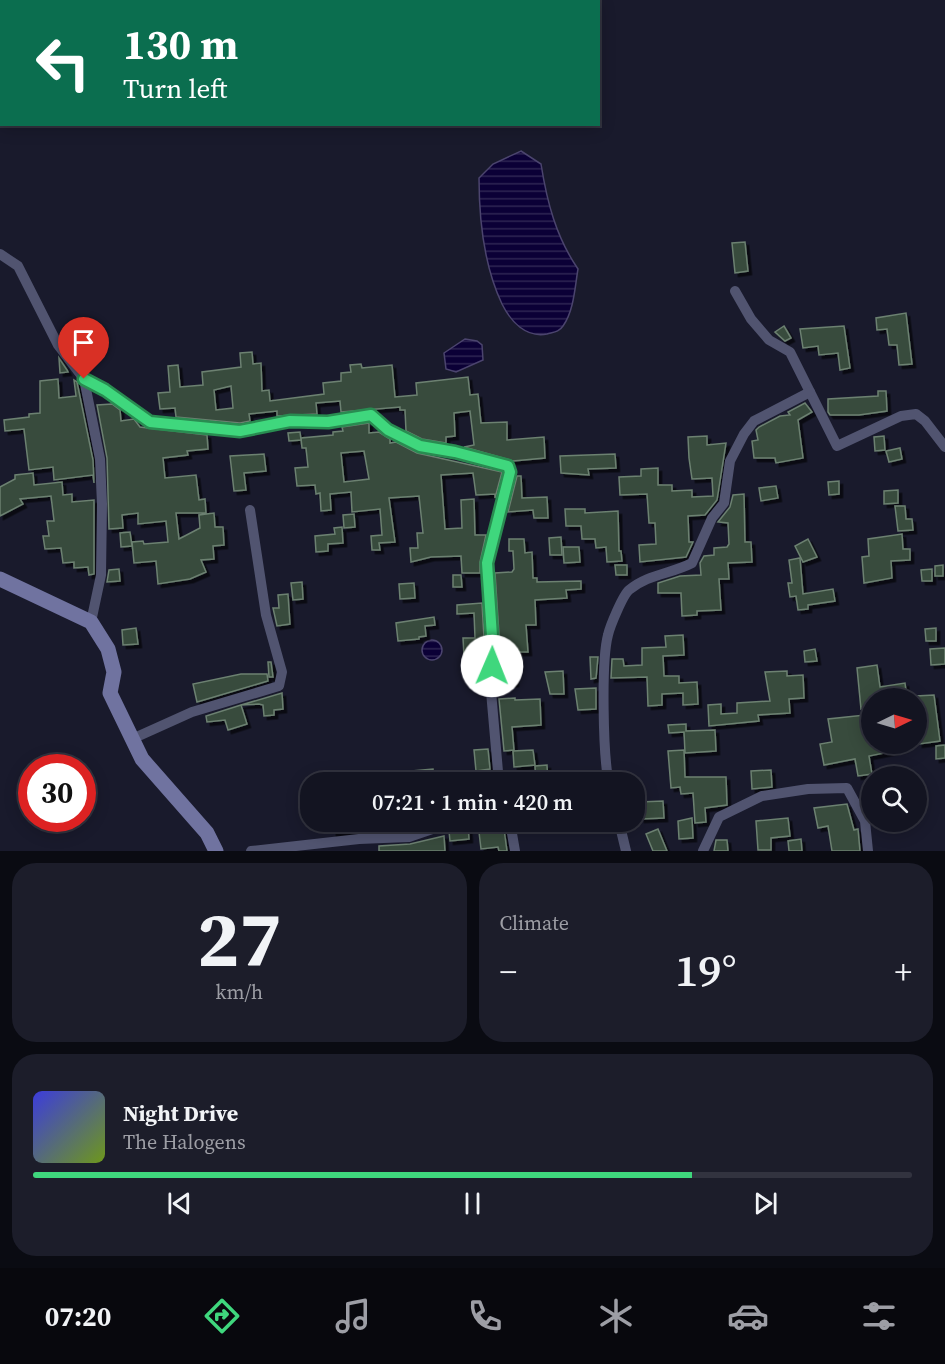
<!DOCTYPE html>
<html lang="en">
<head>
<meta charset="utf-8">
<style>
	:root { --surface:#131421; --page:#1c1d2a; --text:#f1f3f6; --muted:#9d9ea5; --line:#32333f; --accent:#3fd77d }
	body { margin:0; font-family:"Source Serif 4",serif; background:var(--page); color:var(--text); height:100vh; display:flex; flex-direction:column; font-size:22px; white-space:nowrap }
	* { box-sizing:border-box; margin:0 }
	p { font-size:20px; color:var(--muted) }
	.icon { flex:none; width:33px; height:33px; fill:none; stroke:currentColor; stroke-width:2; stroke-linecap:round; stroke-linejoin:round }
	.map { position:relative; height:851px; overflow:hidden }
	.drawer { display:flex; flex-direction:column; gap:12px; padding:12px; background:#0a0b12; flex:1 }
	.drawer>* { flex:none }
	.guide { position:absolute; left:0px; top:0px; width:600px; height:126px; box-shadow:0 3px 15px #0003,0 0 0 2px var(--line); background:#0b6e4f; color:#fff; overflow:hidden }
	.needle { width:39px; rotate:85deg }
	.tools { position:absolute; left:861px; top:688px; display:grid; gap:12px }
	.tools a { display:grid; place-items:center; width:66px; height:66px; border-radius:50%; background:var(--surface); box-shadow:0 3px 15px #0003,0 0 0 2px var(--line); font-size:30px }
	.speed { position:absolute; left:18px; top:754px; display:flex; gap:12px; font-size:30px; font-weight:700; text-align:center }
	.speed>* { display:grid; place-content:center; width:78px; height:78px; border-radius:50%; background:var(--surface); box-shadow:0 3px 15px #0003,0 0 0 2px var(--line); line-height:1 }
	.speed .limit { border:9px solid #d22; background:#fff; color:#111 }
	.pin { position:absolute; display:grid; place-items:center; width:51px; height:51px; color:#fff; margin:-62px -26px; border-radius:50% 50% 50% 0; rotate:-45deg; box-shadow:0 0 6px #0007 }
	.pin .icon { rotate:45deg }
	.me { position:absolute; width:66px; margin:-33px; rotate:1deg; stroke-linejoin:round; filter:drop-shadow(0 0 4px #0008) }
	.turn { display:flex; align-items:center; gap:21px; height:126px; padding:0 24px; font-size:27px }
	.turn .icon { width:78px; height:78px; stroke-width:2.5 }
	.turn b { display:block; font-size:42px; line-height:51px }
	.big { font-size:45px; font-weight:600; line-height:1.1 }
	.drawer .tile { flex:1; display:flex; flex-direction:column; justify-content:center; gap:9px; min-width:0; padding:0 21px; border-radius:24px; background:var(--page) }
	.drawer .dial { align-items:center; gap:0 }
	.dial b { font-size:78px; line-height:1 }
	.song { display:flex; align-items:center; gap:18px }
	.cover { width:72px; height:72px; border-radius:9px; background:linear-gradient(135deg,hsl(240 70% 55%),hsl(80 70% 35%)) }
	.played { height:6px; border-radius:3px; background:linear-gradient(90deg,var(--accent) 75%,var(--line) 75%) }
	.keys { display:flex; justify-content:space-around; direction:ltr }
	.heat { display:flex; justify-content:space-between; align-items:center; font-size:33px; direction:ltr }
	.drawer .tiles { flex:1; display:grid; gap:12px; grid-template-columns:1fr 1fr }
	.tile:last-child { grid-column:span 2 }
	.trip { position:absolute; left:300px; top:772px; width:345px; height:60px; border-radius:24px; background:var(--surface); box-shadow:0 3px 15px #0003,0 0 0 2px var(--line); font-weight:600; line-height:60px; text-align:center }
	.menu { display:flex; height:96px; justify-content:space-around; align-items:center; background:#08080d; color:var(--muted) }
	.menu .icon { width:42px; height:42px }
	.menu .on { color:var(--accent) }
	.menu b { font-size:27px; color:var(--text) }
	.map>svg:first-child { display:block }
	.water { fill:url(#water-rules); stroke:#4b446e; stroke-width:1.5 }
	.building { fill:#384b3d; stroke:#6c8171; stroke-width:1.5; fill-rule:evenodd; filter:url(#shadow) }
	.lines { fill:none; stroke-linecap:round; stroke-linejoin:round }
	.street { stroke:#515470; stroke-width:10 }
	.secondary { stroke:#7073a0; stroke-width:15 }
	.route-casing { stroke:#298c51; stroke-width:15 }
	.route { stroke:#3fd77d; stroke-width:10 }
</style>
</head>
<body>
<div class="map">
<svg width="945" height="851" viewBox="0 0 945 851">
	<defs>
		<pattern id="water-rules" width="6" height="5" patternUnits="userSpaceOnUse" patternTransform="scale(1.5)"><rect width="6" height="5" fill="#0b0036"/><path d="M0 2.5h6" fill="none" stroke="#2e2553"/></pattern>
		<filter id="shadow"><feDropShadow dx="3.5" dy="3.5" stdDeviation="0" flood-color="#0009"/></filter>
	</defs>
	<rect width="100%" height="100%" fill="#191a2c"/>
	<g class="water">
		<path d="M521,151L541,164C547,202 556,237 578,269C575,286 574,311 563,326C559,332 554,332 547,334C526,338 511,322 502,304C484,266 479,220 479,178L493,164Z"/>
		<path d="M465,339L477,341L482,345L483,360L456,372L446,369L444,353Z"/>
		<circle cx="432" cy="650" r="10"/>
	</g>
	<g class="building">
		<path d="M745,242L748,271L735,273L732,243Z"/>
		<path d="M906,313L912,364L899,365L897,345H889L887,329L877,330L876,318Z"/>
		<path d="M784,326L791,338L785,341L775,332Z"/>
		<path d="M844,326L850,368L840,370L838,353L819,355L818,346L803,348L800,329Z"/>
		<path d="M252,352L253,364L261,363L262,391L269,390L270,401L324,394L323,383L341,381V373L351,372L350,365L361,364L362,368L392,365L395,397L417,395L416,383L468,377L470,395L478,394L481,423L507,422V440L544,437L545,458L513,461L464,447L474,445L470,411L454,413L455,436L446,437V443L422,439L406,431L405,410H400V407L341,412L340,401L316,403L317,414L277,416V411L249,414L250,421L240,423L176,417L175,408L160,409L158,393L170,392L168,366L178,365L180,387L203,385L202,372L241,367L240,353ZM231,386L233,408L216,410L214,390Z"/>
		<path d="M59,358L67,370L68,372L60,373Z"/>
		<path d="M58,379L59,398L76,396L74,380L77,382L93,460L94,483L93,475L54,480L53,467L29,470L24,429L5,431L4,420L29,417V414L40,413V381Z"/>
		<path d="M878,391H886L887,411L859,415H830L828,412V399L878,396Z"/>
		<path d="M805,403L812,412L798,420L803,458L776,463L775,458H754L752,441L758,440L756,430L759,427L780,416L790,415L788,412Z"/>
		<path d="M112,404L120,410L121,421L134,419L140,427L207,435L208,449L187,451L188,455L163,458L165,478L196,475L199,500L205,499L206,513H176L179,539L200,528L199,515L214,513L215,527H223L224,545L213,546L214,559L201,560L206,572L190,579L158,584L156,561L134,563L132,542L143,541L144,544L168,542L166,521L138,524V513L122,515L123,528L109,529L107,458L97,405Z"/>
		<path d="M369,423V433L379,432L390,439V443L396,442L417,453L502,472L495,498V494L476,495L473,473L441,475L445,529L462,528L461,500L474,499L475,535H486L480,562V573H462L461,556L431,557L411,562L410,548H418L417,533H423L419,496L389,498L395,542L379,543L380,550H372L371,536L382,535L380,509L352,512L351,492L330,494L331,510L321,511L320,493L316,494L315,485L297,486L295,468L308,467L306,448H302L301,438L333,435V432L343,431L342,427ZM364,451L369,479L344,482L341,453Z"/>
		<path d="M300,432L301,440L289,441L288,433Z"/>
		<path d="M707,436V445L726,443L717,500L705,515L688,516L689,542H693L686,557L640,562L639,545L656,544L655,523H649L647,494L620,495L619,477L641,476V469L658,468V485H672V491L692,490V497L713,496L712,478L692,479L689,458L688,437Z"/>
		<path d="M884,436L885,450L875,451L874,437Z"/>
		<path d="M900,448L902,459L889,462L886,451Z"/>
		<path d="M264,454L266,471L244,473L246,490L234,491L230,456Z"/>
		<path d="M615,454L616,468L588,469L589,475L561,473L560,456Z"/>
		<path d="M33,473L34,485L62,482L63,495L72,494V502L94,500V574L89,575L88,567L74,568V562L63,563L61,548L45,549L43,536H49L47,521H54L51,496L20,499L23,504L0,516V487L15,479V475Z"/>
		<path d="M517,476H521L522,498L547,497L548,518H534L533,510L508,512Z"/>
		<path d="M839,481V494L829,495L828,482Z"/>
		<path d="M776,486L778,498L761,501L759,488Z"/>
		<path d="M898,490V503L884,504V491Z"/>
		<path d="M744,494L745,542H751L752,562L728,563L729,579H719L721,610L697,611V615L682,616L681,593H658V583L680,576L701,575L700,563L704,556L714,555V548L727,547L729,544L728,523L718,522L730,507L733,495Z"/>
		<path d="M895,506H905L906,519H912L913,530L898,531Z"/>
		<path d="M565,509H585V513L618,511L619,551H621L622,561L607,562L606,547L596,548L595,539H582L581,526H566Z"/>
		<path d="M354,514L355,527L344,528L343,515Z"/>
		<path d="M342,527L343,543L328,544V551L316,552L315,536L335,534L334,528Z"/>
		<path d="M130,532L132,546L121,547L120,533Z"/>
		<path d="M902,534L903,549H910V560L891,561L892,578L864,583L862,557L869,556L868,539Z"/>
		<path d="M561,537L562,555H550L549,538Z"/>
		<path d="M509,539H524L525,553L532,552L533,578H537V582L581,581V589L566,590L567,598L535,600L536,625H526L528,652H514L515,683L498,684L500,650L495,573L512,572L514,569L513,551H509Z"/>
		<path d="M808,539L817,557L803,562L795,546Z"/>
		<path d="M563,547H579L580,562L564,563Z"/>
		<path d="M800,558L803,594L833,589L835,601L808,605V609L798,610L796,596L790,597L788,583H792L789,560Z"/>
		<path d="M615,565H627V575H616Z"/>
		<path d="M943,565V576H935V566Z"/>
		<path d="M119,569L120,581L107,582L109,570Z"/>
		<path d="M932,569V581H922L921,570Z"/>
		<path d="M453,575H461L462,587H453Z"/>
		<path d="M302,582L303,599L293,600L291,583Z"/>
		<path d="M414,583L415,598L400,599L399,584Z"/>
		<path d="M288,594L290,624L277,626L273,608H279L278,595Z"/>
		<path d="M482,603L485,655L464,656L463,638H475L474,613L457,614V605Z"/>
		<path d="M434,617L435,625L425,626L426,636L419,637V639L398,641L396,623Z"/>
		<path d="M136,628L138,644L123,645L122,630Z"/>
		<path d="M936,628V641H926L925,629Z"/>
		<path d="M683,635L684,655L663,656L664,676H679V683L697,682L698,704L683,705V693L662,694V705L648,706L647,677L611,678L612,659H623L624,666L642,665V648L666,647L665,636Z"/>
		<path d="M945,648V664L931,665L930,649Z"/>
		<path d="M815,649L817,661L805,662L804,651Z"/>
		<path d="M590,657H598L596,678L591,679Z"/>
		<path d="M268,662H271L273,677H269Z"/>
		<path d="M877,665L880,687L905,683L907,699H872V707L861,709L857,668Z"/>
		<path d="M563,671L564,694H550L545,672Z"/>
		<path d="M787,671V676L803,675L804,698L789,699L790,713L758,715L759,721L709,726L708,705L721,704V714L737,713V703L770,701L765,672Z"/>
		<path d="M241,674H267L268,681L197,702L193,684Z"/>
		<path d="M596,688V709L578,710L575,689Z"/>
		<path d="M282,693L283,709L274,710V715L264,716L263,705L259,704L241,705Z"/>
		<path d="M934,695L940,741L919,744L916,696Z"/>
		<path d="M515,698V700L540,699L541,725L512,727L514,750L504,751L499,699Z"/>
		<path d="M241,705L247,724L228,730L225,720L207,722L206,716Z"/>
		<path d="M865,715L870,744H903L904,749L869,756L872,774L858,776L855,759L824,765L820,744L832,742L828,719Z"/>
		<path d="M686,724V731L715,730L716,751L685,753L684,732L669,733L668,725Z"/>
		<path d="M945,745V758L936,759V746Z"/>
		<path d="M488,749L490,769L476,771L474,750Z"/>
		<path d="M533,750L535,765L514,767L513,751Z"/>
		<path d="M684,750L685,777H726L727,805L705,808L706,822L695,823L693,793L681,794L680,787L671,788L668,751Z"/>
		<path d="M547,765L548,783H536L535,766Z"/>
		<path d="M433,769L434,783H414L412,771Z"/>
		<path d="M771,770L772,787L752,789L751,771Z"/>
		<path d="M470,774L471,783H438L437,777Z"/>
		<path d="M663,801L664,818L641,819L640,802Z"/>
		<path d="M847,804L854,830L858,829L860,851H832L828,826L818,828L814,808Z"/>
		<path d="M692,818L693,838L679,839L678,821Z"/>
		<path d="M788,818L790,836L771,838V850H758L756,821Z"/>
		<path d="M332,822H360L361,831L333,833Z"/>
		<path d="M395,822H408L409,829L396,830Z"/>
		<path d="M491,822H503L507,851H499L498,847L481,849L479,832L492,831Z"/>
		<path d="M460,825H468L469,839L450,841L449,831Z"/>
		<path d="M658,829L667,851H653L646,834Z"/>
		<path d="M444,836L445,851H379V846L410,844Z"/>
		<path d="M801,839L802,851H789L788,841Z"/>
		<path d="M716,840H727L728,851H714Z"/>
	</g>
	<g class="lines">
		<g class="street">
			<path d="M0,254L18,266L58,345L84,379L100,459L102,504L101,575L91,622"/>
			<path d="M735,291L751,319L769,340L790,352L837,446L901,416L916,414L925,421L945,447"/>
			<path d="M84,379L106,390L150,422L240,431L290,421L328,422L371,415L388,430L420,446L455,452L508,466L510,472L487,563L493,651L490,680L499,783"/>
			<path d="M132,739L192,712L279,686L282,672L266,615L250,510"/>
			<path d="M609,783C603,757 601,661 608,635C610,626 623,595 629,590C648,574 671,574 692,563L712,518L724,503L730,461L744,434L754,421L810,392"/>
			<path d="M510,822L515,851"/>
			<path d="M619,822L626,851"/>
			<path d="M251,851L359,839L409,837L453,822"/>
			<path d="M703,851L719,817L762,796L808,789L847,788L865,821L868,851"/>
		</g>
		<g class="secondary">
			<path d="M9,2V0"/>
			<path d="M0,31L2,26"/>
			<path d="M0,579L91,622L108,649L114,672L110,693L142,759L207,833L216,851"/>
		</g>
	</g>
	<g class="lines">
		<defs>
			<path id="route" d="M84,379L105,390L150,422L240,431L290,421L328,422L371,415L388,430L420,446L455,452L508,466L510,472L487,563L493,651L492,666"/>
		</defs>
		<use href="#route" class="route-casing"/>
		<use href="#route" class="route"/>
	</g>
</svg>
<div class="tools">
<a><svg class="needle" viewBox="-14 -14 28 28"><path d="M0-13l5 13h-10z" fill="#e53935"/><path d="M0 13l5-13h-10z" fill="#9d9ea5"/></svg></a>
<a><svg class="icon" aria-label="search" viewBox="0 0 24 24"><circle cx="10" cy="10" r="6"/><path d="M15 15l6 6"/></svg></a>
</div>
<div class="speed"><div class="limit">30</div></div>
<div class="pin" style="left:84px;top:379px;background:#d93025"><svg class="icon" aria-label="arrive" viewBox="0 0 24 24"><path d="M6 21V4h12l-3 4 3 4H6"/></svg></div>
<svg class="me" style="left:492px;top:666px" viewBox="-20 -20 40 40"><circle r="19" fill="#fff"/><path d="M0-13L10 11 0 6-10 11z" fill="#3fd77d"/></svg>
<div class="trip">07:21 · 1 min · 420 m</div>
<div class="guide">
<div class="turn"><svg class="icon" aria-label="left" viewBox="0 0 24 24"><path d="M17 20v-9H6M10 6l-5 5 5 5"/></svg><div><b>130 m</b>Turn left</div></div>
</div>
</div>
<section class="drawer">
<div class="tiles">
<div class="tile dial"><b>27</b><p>km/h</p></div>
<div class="tile"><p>Climate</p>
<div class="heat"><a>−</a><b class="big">19°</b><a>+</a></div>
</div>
<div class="tile">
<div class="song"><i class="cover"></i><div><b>Night Drive</b><p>The Halogens</p></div></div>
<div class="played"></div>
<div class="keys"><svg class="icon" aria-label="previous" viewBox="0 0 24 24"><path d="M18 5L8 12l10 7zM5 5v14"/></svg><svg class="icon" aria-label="pause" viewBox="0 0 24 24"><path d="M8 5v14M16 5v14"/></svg><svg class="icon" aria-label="next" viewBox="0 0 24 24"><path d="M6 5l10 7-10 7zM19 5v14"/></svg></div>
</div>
</div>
</section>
<nav class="menu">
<b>07:20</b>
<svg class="icon on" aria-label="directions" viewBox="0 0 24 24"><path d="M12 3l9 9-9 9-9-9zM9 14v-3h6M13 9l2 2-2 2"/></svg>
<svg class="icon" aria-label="music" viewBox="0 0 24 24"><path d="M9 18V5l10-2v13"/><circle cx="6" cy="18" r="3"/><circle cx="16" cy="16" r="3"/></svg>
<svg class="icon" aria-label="phone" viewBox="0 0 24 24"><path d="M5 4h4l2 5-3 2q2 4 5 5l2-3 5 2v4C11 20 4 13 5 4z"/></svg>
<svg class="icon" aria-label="climate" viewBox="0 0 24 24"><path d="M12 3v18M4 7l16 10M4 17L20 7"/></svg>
<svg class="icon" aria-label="car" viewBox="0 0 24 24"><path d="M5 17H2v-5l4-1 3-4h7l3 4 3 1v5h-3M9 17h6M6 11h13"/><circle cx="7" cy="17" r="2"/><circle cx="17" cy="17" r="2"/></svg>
<svg class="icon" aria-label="filters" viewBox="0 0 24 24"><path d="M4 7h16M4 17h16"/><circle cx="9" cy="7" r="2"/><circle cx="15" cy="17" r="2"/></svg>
</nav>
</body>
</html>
